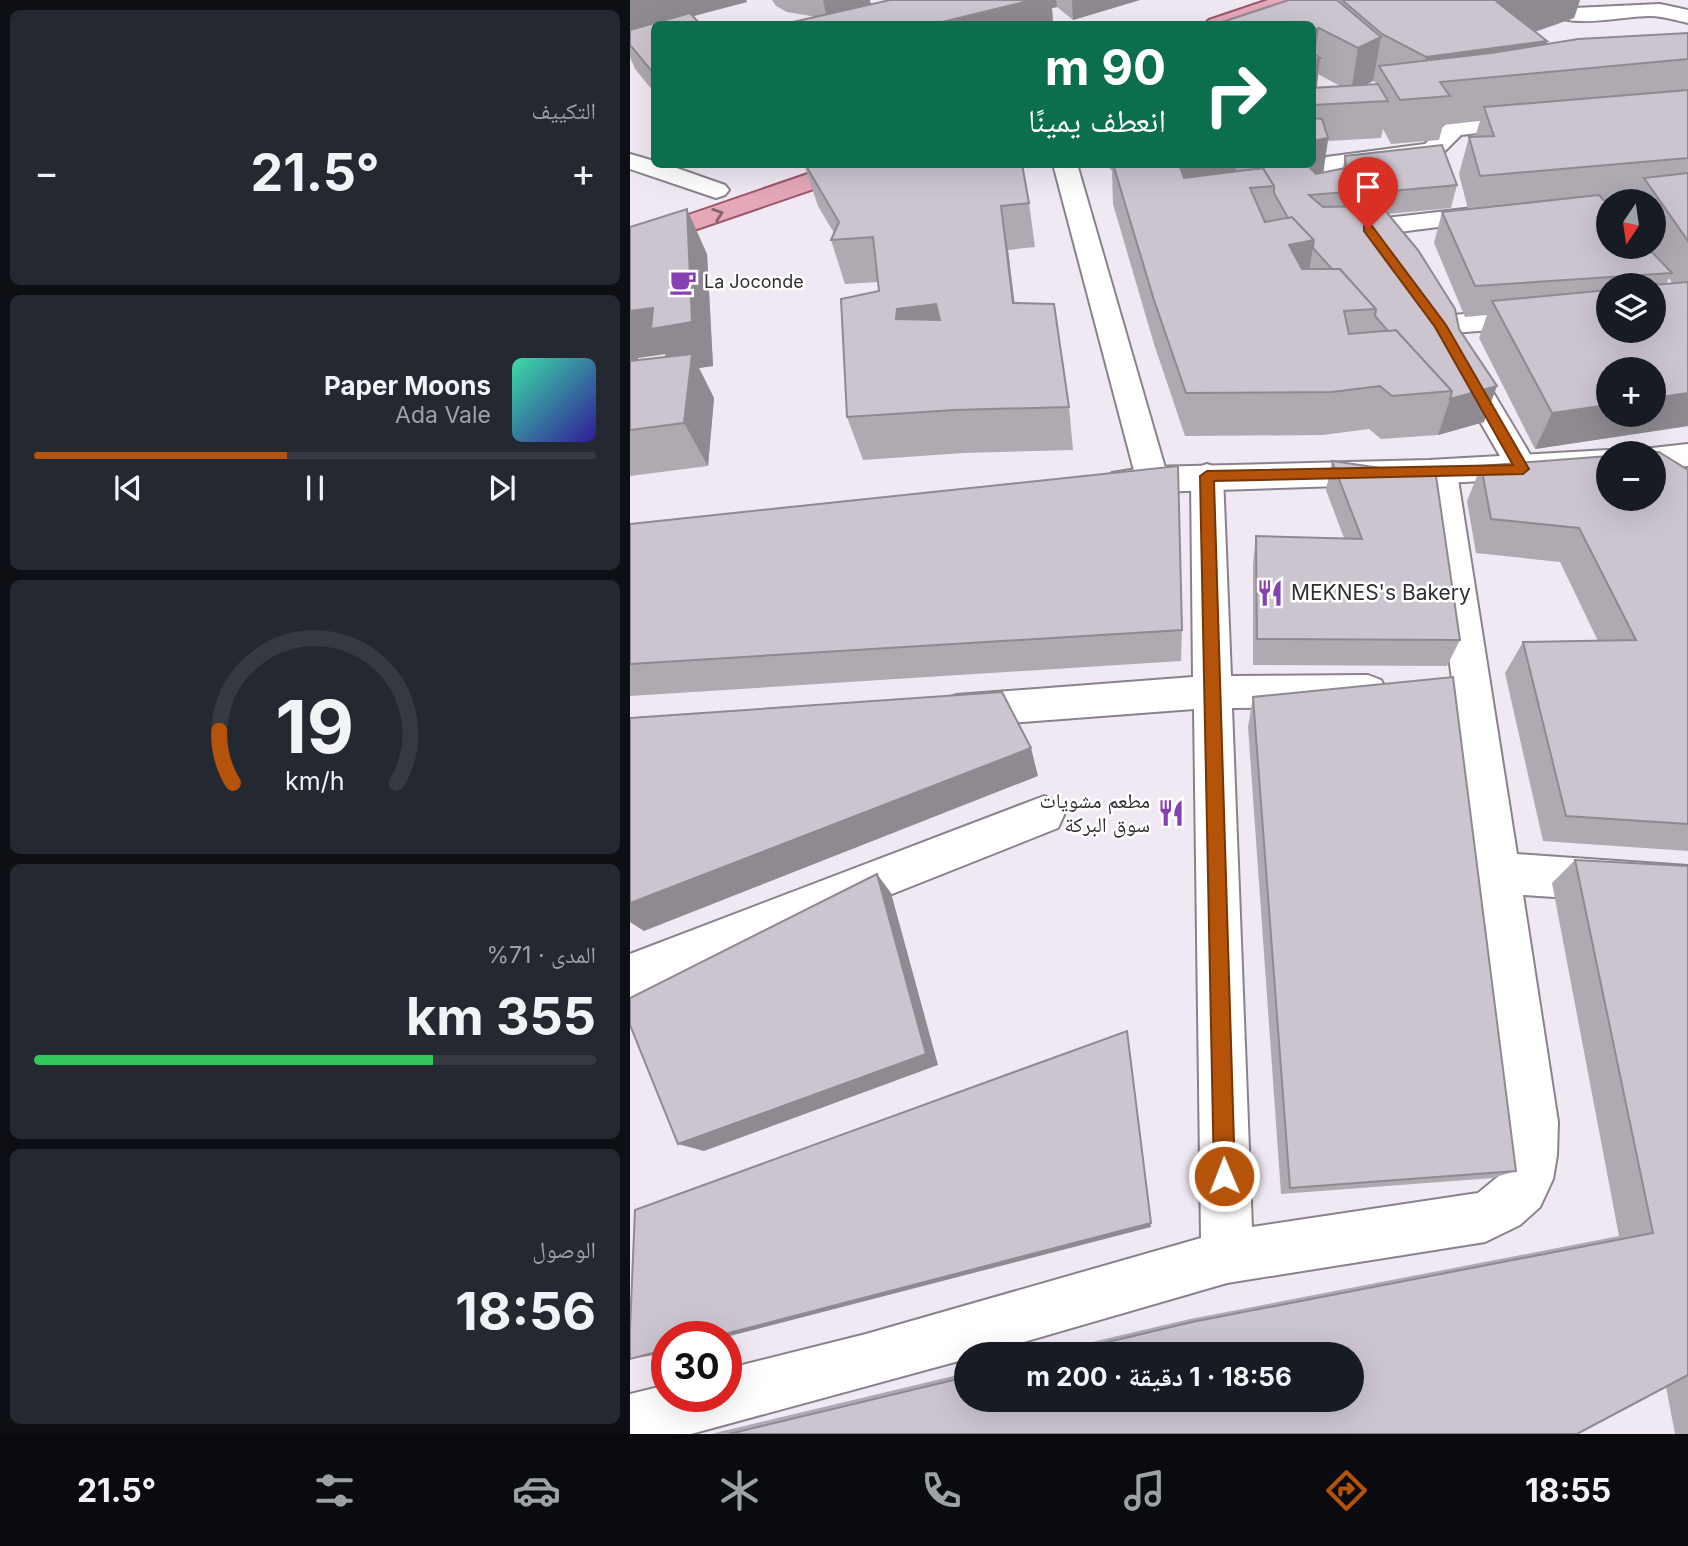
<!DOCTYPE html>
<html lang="ar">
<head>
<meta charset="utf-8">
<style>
	:root { --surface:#171b24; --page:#242831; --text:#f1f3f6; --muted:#9ea1a6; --line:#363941; --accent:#b45309 }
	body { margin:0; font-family:Inter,"Noto Naskh Arabic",sans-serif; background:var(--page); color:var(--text); direction:rtl; height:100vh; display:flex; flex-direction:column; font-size:26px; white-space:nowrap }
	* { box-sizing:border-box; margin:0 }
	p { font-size:23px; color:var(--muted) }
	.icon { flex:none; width:38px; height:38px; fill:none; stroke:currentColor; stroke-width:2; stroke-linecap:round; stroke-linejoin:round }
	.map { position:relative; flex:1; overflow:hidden; direction:ltr }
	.drawer { display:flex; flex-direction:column; gap:10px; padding:10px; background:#0d0f14; width:630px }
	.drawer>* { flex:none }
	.banner { position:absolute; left:21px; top:21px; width:665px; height:147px; border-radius:10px; box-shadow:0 7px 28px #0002; direction:rtl; background:#0b6e4f; color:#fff; overflow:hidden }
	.needle { width:46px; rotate:193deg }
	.buttons { position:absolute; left:966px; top:189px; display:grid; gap:14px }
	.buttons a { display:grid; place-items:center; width:70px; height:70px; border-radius:50%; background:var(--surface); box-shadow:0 7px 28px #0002; font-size:35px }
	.speed { position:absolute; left:21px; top:1321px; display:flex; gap:14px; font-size:35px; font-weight:700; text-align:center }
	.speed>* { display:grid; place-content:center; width:91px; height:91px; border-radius:50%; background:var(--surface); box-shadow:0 7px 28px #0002; line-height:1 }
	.speed .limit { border:10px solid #d22; background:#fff; color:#111 }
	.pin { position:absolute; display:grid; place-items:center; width:60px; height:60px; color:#fff; margin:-72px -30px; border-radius:50% 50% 50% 0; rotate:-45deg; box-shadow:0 0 7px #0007 }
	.pin .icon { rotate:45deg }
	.me { position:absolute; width:77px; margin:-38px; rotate:359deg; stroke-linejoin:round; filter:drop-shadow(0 0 5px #0008) }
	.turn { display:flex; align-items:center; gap:24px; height:147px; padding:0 35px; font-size:32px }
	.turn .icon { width:91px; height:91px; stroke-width:2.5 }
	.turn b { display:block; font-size:49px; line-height:60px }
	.big { font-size:52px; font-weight:700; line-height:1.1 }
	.drawer .widget { flex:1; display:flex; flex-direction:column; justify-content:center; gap:10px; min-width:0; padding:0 24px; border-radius:10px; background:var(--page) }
	.drawer .dial { align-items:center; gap:0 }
	.dial svg { height:182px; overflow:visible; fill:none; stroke:var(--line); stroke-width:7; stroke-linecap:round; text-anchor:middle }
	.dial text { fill:var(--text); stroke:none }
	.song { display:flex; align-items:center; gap:21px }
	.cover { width:84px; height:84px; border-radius:10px; background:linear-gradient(135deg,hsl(160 70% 55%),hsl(250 70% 35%)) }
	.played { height:7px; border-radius:4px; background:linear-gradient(90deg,var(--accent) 45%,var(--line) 45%) }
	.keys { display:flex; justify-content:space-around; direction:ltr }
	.heat { display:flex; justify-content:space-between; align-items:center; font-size:38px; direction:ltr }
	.charge { height:10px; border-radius:5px; background:linear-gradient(90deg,#34c759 71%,var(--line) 0) }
	.trip { position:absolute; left:324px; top:1342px; width:410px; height:70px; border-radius:35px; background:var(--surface); box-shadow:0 7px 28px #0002; font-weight:700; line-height:70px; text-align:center; direction:rtl }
	.dock { display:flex; height:112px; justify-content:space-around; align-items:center; background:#090b0e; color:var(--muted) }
	.dock .icon { width:49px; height:49px }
	.dock .on { color:var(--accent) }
	.dock b { font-size:32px; color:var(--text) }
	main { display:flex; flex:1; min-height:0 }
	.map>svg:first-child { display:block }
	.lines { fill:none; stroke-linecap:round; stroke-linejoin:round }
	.minor-casing { stroke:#89828c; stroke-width:4 }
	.tertiary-casing { stroke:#89828c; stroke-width:4 }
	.primary-casing { stroke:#9c576b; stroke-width:4 }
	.minor { fill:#fff; fill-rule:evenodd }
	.tertiary { fill:#fff; fill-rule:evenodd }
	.primary { fill:#e6a7b9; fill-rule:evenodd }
	.wall { fill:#afa9b2; fill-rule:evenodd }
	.shaded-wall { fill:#8f8991 }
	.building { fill:#ccc4cf; stroke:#8f8991; stroke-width:2; fill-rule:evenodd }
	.oneway { stroke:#82646f }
	.route { fill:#b45309; stroke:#753606; stroke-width:2 }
	.labels { text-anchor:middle; stroke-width:5; stroke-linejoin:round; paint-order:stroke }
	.far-poi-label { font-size:18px; fill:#312e32; stroke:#fff; text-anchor:start }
	.poi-label { font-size:21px; fill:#312e32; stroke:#fff; text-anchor:start }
</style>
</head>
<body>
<main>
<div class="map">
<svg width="1058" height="1434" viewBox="0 0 1058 1434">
	<rect width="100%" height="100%" fill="#f0e9f4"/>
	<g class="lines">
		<defs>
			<g id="minor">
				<path d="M903,0H928L944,8L1030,4L1058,10V23C1045,20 1033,16 1020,16C985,16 928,35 903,0Z"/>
				<path d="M899,114L907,116L911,121L907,126L831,135L811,155L802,157L714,168L717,190L737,213L733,218C702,226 680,181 696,157L795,144L816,124L824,122Z"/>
				<path d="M0,154L24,161V164H35L95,185L99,190L95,195L86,198L0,169Z"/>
				<path d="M423,164H447L538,478L533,486L522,490L511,486L506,478Z"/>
				<path d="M861,206L870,209L874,214L870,219L738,236L729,234L725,228L729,222L738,220Z"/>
				<path d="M978,303V321L810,334L800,331L796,325L800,319L810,316Z"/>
				<path d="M832,354L842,357L904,461L909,469L904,477L893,481L882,477L817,364L822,357Z"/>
				<path d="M811,461L822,465L827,473L887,854L1058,866V906L893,895L928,1122L927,1155L923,1179L910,1207L890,1225L855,1242L597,1283L352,1354H336V1359L61,1434H0V1394L37,1385V1396H96V1369L236,1334L571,1238L564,709L327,727L313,723L308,711L313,699L327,695L563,677L561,476L566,468L577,464L588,468L593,476L601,676L738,675L751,680L757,691L751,702L738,707L602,708L622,1227L848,1193L875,1171L880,1122L795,473L800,465Z"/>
				<path d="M414,796L428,802L434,815L428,828L0,998V954Z"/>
			</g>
			<g id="tertiary">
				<path d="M1058,444V466L1024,468V453H1010L1013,449Z"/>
				<path d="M978,450L990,453H978V472L835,482L494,493L482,489L478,481L482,473L519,467L799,460Z"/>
			</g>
			<g id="primary">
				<path d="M638,0H668L665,4L605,24H575L579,20Z"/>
				<path d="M207,164H245L242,169L0,252V235Z"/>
			</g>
		</defs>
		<use href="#minor" class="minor-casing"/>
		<use href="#tertiary" class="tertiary-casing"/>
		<use href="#primary" class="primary-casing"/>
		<use href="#minor" class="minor"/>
		<use href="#tertiary" class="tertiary"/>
		<use href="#primary" class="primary"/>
	</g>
	<g class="wall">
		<path d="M0,0H116L117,2L24,24V92L5,69L0,57Z"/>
		<path d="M142,0H240L241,4L260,0H510L443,20L427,7L422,8L423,24H154L187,17L157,12L146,6Z"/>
		<path d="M659,0H950L944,18L905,32L917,41L916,45L1058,33V426L905,449L849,338L857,315L835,317L804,243L812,212L838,209L829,174L839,137H845L850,121L813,125L809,140L761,144L753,129L751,138L698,141L693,172L713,168L715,156L827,185L821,208L757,214L829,329L854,422L808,435L751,439L739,429L693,435L555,436L524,344L483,204L482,171L476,164H682V24ZM688,74L710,86L687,88ZM743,81L746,83V84L736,85ZM728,197L731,198L733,206H727ZM1005,198L1003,201H1024V247H1018L1021,251L975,201ZM1039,278L1042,283L1036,284ZM978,285H1024L978,331Z"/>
		<path d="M174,164H392L399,203L405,247L378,250L384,303L439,407L443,450L334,453L233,460L217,417L249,291L248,282L215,284L201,240L204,233L188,206Z"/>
		<path d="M0,227L77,254L83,366L69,368L84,398L78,466L0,476ZM35,354L36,357L8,360V358Z"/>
		<path d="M702,461L830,640L817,666L623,665V564L626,536L714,538L696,490Z"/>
		<path d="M851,466L1058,470V851L913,841L875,673L893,642L968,641L930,562L846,553L837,501Z"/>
		<path d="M0,524L552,630L551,661L0,696Z"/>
		<path d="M623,697L886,1171L863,1178L651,1194L618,727Z"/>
		<path d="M945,860L1058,866V1434H1045L1036,1387L947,1434H81L336,1373V1400L721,1354H411L560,1319L989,1236L922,883Z"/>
	</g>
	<g class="shaded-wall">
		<path d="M0,0H116L117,2L0,33Z"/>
		<path d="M193,0H240L241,7L197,18Z"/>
		<path d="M402,0H426L427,7L422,8L423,24H304Z"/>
		<path d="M442,0H510L443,20Z"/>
		<path d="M874,0H950L944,18L856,49L917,41L907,73L810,82L787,98L796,57L867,2Z"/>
		<path d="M689,28L684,59L690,58L685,102H682V30Z"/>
		<path d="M751,37L743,81L721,92L728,48Z"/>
		<path d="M698,138L693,175L623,164H682V141Z"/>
		<path d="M566,164H606L604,194L549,212L550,167Z"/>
		<path d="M371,206L378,250L390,347L383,303Z"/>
		<path d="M57,209L77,254L83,366L69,368L84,398L78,466L54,423L45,373L35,354L8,358L6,378L0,379V311L23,308Z"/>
		<path d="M684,240L677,285L659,245Z"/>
		<path d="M306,304L316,348L266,319L267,309Z"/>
		<path d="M867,386L854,422L808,435L820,399Z"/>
		<path d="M1058,393V426L905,449L922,413L978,405V415H1024V398Z"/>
		<path d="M401,748L408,776L14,931L0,922V903Z"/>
		<path d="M247,874L261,893L308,1065L74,1151L48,1144Z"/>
		<path d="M497,1031L521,1227L96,1337H83Z"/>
		<path d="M37,1349V1353L0,1359Z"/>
	</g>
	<g class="building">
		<path d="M260,0H402L304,24H297L292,22L288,24H154Z"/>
		<path d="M659,0H707L751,37L728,48L689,28L682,30V24H586Z"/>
		<path d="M712,0H874L867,2L917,41L796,57L752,34Z"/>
		<path d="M60,13L70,24H24V74L0,45V30Z"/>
		<path d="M1058,33V59L810,82L820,96L770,100L749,66L861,53L948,39Z"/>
		<path d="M682,52L690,58L682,60Z"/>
		<path d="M748,84L758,101L682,105V88Z"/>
		<path d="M1058,90V158L850,176L839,137L864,136L854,107Z"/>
		<path d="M682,118L692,119L698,138L682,141Z"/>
		<path d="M812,145L827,185L740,193L736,175H719L716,169L715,156Z"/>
		<path d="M175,164H392L399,203L371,206L383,303L424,304L439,407L324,410L217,417L211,299L249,291L243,237L201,240L209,222ZM306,304L310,320L266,319L267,309Z"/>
		<path d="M483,164H566L550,167L554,178L633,168L644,186L620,188L635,222L662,217L684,240L659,245L672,269H710L746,309L714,311L719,334L766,330L822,391L762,396L750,386L702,392L556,393L524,300Z"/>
		<path d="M623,164H632L633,166L676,164L686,174L715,168L729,191L679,195L693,207L738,206L753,208L788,250L825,309L829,329L867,386L820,399L822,391L766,330L758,331L745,316L746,309L710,269H702L683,248L684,240L662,217L658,218L644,193V186L633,168L627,169Z"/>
		<path d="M1058,173V241L1014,178Z"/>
		<path d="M969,195L978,205V247H1017L1042,273L845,286L812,212Z"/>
		<path d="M57,209L62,322L21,329L23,308L0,311V227Z"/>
		<path d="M1058,282V393L1024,398V369H978V405L922,413L862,301L978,290V331H1024L1023,285Z"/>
		<path d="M62,354L54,423L0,430V361Z"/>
		<path d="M1029,452L1058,470V824L936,816L893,642L1006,640L949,528L861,519L851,466L978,456V499H1024V453H1008Z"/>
		<path d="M702,461L806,476L830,640L627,639L626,536L732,539Z"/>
		<path d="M548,466L552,630L0,664V524Z"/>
		<path d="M823,677L886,1171L660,1188L623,697Z"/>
		<path d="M372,692L401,748L0,903V718Z"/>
		<path d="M945,860L1058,866V1375L947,1434H99L336,1377V1400H721V1354H428L562,1322L1023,1233Z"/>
		<path d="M247,874L296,1054L48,1144L0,1025V998Z"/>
		<path d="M497,1031L521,1223L83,1337H37V1349L0,1359V1329L5,1210Z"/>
	</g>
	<defs><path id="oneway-chevron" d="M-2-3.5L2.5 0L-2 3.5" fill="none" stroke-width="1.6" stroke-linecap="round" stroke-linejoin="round" transform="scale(1.75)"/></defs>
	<use class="oneway" href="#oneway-chevron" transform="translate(88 214) rotate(-19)"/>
	<path class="route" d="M734,226H742L816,325L899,469L893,474L584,481L605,1176L602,1183L594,1186L587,1183L584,1176L570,476L577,471L883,465L805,327L734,231Z"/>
	<defs>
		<symbol id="cafe-bare" viewBox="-9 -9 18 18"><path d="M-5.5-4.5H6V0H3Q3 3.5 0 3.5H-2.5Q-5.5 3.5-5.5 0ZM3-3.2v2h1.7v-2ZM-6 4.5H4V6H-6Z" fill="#8740b3" stroke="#fff" stroke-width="2.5" paint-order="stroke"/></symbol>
		<symbol id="restaurant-bare" viewBox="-9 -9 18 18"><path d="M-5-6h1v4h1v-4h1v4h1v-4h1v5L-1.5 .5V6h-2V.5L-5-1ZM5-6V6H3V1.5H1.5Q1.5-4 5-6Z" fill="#8740b3" stroke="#fff" stroke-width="2.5" paint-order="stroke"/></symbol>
	</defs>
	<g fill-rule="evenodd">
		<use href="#cafe-bare" x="34" y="263" width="38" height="38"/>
		<use href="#restaurant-bare" x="621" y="574" width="38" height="38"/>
		<use href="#restaurant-bare" x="522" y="794" width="38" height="38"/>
	</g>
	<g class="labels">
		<g class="far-poi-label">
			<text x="74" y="288">La Joconde</text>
		</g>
		<g class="poi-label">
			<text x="661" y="600">MEKNES's Bakery</text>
			<text x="520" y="808" text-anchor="end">مطعم مشويات<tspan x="520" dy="24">سوق البركة</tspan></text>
		</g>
	</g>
</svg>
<div class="buttons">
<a><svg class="needle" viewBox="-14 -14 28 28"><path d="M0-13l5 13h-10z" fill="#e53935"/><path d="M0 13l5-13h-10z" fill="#9ea1a6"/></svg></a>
<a><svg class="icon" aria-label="layers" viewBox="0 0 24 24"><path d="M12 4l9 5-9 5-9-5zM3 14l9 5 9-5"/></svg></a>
<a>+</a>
<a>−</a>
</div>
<div class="speed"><div class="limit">30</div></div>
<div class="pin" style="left:738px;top:229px;background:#d93025"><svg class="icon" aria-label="arrive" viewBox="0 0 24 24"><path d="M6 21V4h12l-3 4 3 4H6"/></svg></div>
<svg class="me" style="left:594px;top:1176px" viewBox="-20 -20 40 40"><circle r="17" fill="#b45309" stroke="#fff" stroke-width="3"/><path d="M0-11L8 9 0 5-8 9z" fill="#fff"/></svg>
<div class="trip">18:56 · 1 دقيقة · 200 m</div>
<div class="banner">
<div class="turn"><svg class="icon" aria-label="right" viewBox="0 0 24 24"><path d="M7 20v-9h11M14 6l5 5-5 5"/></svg><div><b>90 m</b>انعطف يمينًا</div></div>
</div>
</div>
<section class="drawer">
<div class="widget"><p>التكييف</p>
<div class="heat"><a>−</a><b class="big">21.5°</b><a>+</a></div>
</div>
<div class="widget">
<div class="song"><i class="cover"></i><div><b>Paper Moons</b><p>Ada Vale</p></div></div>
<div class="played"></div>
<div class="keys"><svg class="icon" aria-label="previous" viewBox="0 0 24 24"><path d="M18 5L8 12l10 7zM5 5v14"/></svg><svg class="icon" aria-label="pause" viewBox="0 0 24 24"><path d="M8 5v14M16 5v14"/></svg><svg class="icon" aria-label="next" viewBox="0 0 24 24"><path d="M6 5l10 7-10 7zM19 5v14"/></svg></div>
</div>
<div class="widget dial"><svg viewBox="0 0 100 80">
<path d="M14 69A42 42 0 1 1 86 69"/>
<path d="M14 69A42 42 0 0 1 8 46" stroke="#b45309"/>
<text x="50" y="56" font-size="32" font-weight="700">19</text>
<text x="50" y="72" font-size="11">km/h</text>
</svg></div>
<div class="widget"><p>المدى · 71%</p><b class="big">355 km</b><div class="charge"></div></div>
<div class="widget"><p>الوصول</p><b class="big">18:56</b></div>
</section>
</main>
<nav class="dock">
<b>18:55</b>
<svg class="icon on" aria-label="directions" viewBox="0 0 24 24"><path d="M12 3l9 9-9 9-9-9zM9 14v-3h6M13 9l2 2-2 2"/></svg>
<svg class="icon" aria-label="music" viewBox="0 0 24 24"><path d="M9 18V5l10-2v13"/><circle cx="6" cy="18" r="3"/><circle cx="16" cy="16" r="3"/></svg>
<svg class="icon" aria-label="phone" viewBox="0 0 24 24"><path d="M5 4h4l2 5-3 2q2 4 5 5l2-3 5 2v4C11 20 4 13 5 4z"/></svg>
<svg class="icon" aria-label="climate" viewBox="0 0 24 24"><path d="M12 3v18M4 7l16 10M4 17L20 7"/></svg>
<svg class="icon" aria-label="car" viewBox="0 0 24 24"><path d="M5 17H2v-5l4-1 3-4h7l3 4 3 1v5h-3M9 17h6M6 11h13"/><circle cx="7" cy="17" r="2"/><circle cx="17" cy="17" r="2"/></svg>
<svg class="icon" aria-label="filters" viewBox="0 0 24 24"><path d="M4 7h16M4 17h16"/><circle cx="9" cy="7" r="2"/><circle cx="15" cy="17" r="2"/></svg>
<b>21.5°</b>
</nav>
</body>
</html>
